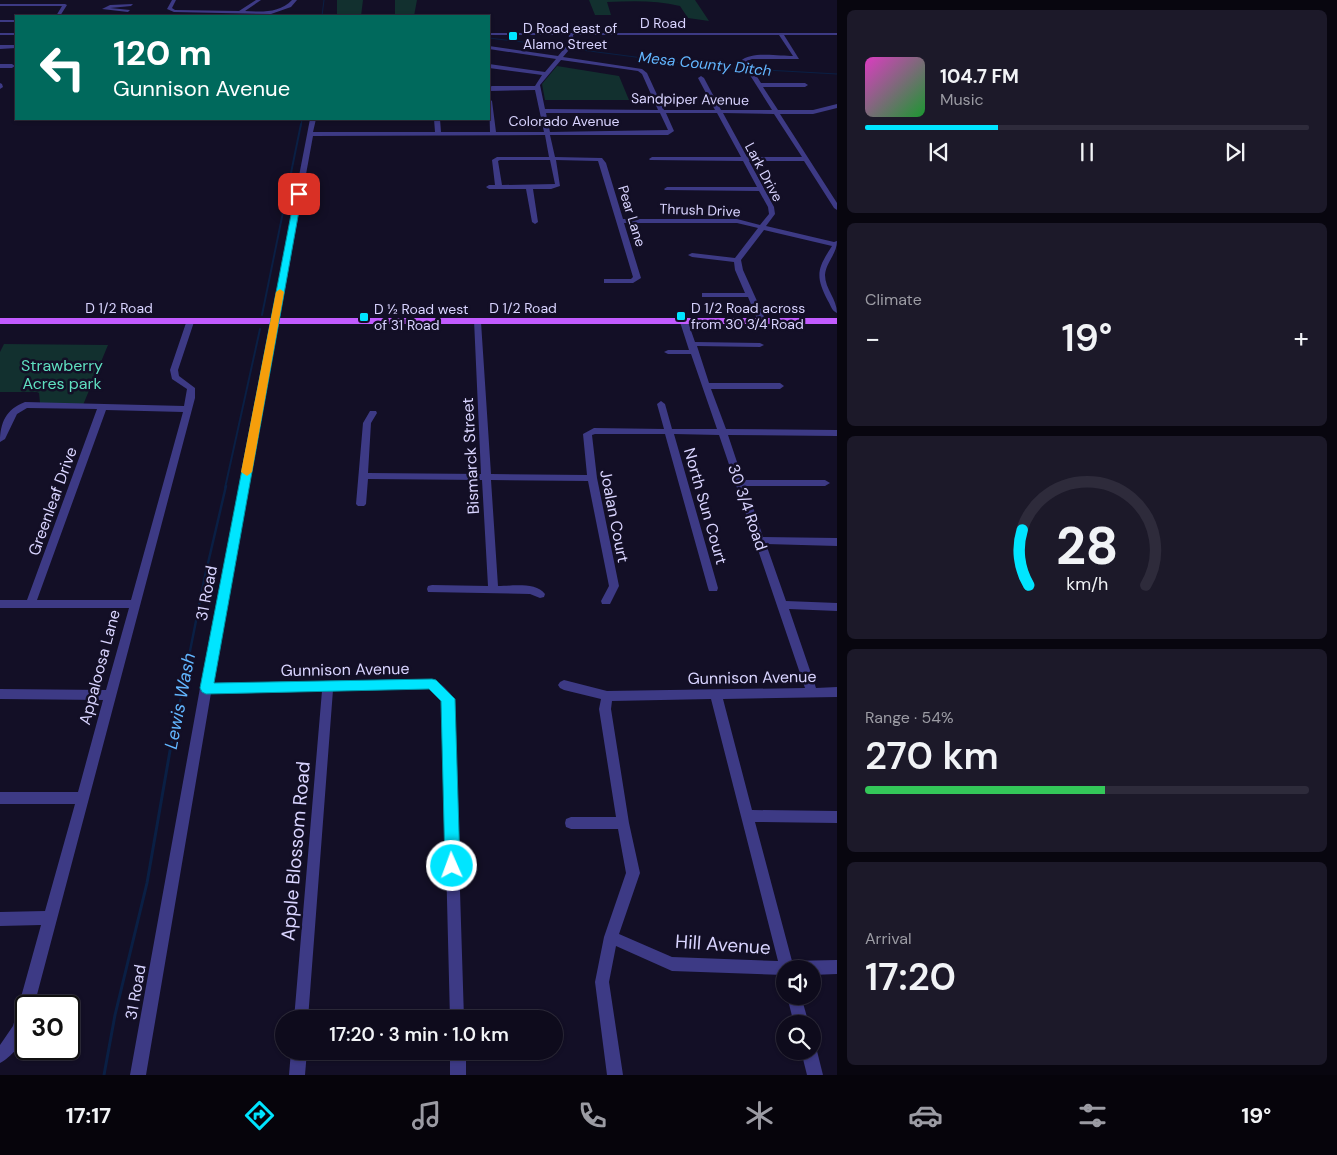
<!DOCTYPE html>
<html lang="en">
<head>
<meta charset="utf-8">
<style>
	:root { --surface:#0e0b1c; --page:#1c1929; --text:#f1f3f6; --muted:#9b9ba3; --line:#2e2b3b; --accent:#00e5ff }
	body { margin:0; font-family:"DM Sans",sans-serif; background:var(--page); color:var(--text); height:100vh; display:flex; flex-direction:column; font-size:19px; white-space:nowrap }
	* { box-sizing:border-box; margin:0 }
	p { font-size:16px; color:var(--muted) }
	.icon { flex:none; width:28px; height:28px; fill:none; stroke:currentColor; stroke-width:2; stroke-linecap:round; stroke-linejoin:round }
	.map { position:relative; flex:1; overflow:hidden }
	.panel { display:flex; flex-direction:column; gap:10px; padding:10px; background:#08060f; width:500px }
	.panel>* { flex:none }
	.top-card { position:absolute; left:15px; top:15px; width:475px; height:105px; border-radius:0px; box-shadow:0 1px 4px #0004,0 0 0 1px var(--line); background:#00695c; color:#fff; overflow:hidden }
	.buttons { position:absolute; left:776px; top:960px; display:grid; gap:10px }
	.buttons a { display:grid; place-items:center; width:45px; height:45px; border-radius:50%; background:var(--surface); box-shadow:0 1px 4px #0004,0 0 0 1px var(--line); font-size:25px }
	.speed { position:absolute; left:15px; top:995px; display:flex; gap:10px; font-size:25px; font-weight:700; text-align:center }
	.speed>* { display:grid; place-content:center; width:65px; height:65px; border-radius:50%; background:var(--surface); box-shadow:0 1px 4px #0004,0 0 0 1px var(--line); line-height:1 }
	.speed .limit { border:2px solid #111; border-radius:8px; background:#fff; color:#111 }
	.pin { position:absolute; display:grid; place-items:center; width:42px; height:42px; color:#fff; margin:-21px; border-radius:10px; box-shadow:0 2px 8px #0006 }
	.me { position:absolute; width:55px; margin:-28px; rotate:358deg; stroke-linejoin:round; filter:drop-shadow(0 0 4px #0008) }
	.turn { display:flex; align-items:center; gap:18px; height:105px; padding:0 15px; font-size:22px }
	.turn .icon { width:65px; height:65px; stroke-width:2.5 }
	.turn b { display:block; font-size:35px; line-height:42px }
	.big { font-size:38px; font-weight:600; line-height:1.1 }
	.panel .widget { flex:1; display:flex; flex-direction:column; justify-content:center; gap:8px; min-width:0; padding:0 18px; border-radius:8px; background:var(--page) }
	.panel .dial { align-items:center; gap:0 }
	.dial svg { height:130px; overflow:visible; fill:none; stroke:var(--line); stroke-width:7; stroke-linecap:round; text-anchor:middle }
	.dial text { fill:var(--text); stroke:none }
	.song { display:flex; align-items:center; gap:15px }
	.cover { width:60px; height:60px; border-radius:8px; background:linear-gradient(135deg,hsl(310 70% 55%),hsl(130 70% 35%)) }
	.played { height:5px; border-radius:2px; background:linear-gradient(90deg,var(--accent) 30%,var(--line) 30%) }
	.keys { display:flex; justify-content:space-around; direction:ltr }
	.heat { display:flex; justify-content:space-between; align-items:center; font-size:28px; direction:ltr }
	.charge { height:8px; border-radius:4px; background:linear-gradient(90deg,#34c759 54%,var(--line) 0) }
	.trip { position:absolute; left:275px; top:1010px; width:288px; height:50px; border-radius:25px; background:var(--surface); box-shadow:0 1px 4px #0004,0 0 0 1px var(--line); font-weight:600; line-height:50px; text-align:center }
	.tab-bar { display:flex; height:80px; justify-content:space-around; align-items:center; background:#06040b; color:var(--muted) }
	.tab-bar .icon { width:35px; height:35px }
	.tab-bar .selected { color:var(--accent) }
	.tab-bar b { font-size:22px; color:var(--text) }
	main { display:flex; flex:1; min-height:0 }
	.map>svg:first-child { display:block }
	.green { fill:#12302f }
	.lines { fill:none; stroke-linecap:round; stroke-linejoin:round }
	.stream-far3 { stroke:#0a1f44; stroke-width:1 }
	.stream-far2 { stroke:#0a1f44; stroke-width:2 }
	.stream-far1 { stroke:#0a1f44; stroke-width:2.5 }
	.stream { stroke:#0a1f44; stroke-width:3 }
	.minor { fill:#3d3a85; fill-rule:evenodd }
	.major { fill:#c25bff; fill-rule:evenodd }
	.route { fill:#00e5ff; stroke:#0095a6 }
	.slow { fill:#f59e0b }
	.poi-dot { fill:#00e5ff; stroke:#130f26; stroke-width:2 }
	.labels { text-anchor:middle; stroke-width:5; stroke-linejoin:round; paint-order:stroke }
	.far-street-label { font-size:14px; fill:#d9d4ff; stroke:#130f26 }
	.far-poi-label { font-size:14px; fill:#d9d4ff; stroke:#130f26; text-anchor:start }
	.far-water-label { font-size:15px; font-style:italic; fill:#62b6ff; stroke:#130f26 }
	.park-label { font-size:16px; fill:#5fe0c0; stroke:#130f26 }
	.street-label { font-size:16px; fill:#d9d4ff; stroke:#130f26 }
	.water-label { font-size:18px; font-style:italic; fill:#62b6ff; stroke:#130f26 }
	.near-street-label { font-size:19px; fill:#d9d4ff; stroke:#130f26 }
</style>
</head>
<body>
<main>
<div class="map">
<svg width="837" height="1075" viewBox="0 0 837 1075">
	<rect width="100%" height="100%" fill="#130f26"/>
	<g class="green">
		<path d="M337,0H363L361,16H337Z"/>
		<path d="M395,0H417L414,16H395Z"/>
		<path d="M589,0H695L709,21L688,18L680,6C656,0 632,1 607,2L611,15H595Z"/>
		<path d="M557,66L619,76L629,100H545L542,84Z"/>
		<path d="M4,344L108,345L83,405L40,403L39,393L37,392H0V352Z"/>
	</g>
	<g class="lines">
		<g class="stream-far3">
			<path d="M322,16L324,0"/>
			<path d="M489,38L564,47"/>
			<path d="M574,49L712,67L837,74"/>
			<path d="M301,126L302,119"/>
		</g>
		<g class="stream-far2">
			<path d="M262,315L301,124"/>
			<path d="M225,488L260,329"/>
		</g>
		<path class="stream-far1" d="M171,746L205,576L226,486"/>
		<path class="stream" d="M104,1075L115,1015L147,883L171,745"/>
		<g class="minor">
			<path d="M172,0H176L172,8L175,10L239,11L256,0H261L245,11C262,12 280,13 292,0H297L291,7L271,14L174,12L167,9Z"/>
			<path d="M0,4H65L67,5L60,16H56L62,6H0Z"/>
			<path d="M133,4L131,6L110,8L130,10L128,12L102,9L110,5Z"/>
			<rect x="0" y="20" width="16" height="2"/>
			<rect x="0" y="33" width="16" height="2"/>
			<path d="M489,33H837V35H784L799,59H752L747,61L761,83H805L808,85L805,87H763L778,110H813L837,104V108L813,114H780L837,203V210L834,208L804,161H749L774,207L775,214L766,226L834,242L837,241C837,254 826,262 825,275C825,289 837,299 837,313C832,311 831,306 828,301C815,276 817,269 832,246L764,230L741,260L743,270L766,321L765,323H762L758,321L748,297H702V293H745L735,270L734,262L692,257L688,255L692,253L735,258L758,228L737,223H624L641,278L633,283H604V279H631L633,277L598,161L556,160L560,186L551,189H533L538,222L535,224L532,222L526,189H489L486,187L489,185H495L492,160L497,157H549L545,135L313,136L213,683L432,679C440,682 450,692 454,699L464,1019H450L442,701L429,689L333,690L308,1019H294L322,691L211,693L146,1075H130L200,688L310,119H316L313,132H435L434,119H440L441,132H490L489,99L492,101L496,132H544L535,90L489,91V87L492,86H535L542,75L489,68V64L545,72L556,59L489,49V46L558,56L568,44L569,35H489ZM573,35H779L793,56C780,56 750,51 741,61L772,110H721L704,78L701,76L698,78L715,110H664L647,73L642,69L563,57L574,44ZM561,60L638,71L642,74L658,110L545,109L540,85ZM546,113H660L668,130L550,132ZM666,113H717L741,157H652L649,159L650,160L743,161L757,187H667L664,189L665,190L759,191L768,207L769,214L760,225L737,219H623L606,163L602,158L555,157L550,135H668L674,131ZM723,113L774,114L802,157H747ZM500,160H550L555,184L502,185L498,161Z"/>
			<path d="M0,45H16V48L0,49Z"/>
			<path d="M0,64H12L15,66L12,68H0Z"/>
			<path d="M0,83L2,84L3,87L0,89Z"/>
			<path d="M187,320H193L194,322L178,370L179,376L195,388V398L34,1006H26C26,1014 28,1024 26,1031C24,1043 10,1058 0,1063V1045L13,1026L41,925L0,926V912L45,911L75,804H0V792H78L103,700L0,699V689L106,690L129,608H0V600H27L97,409L27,408L17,414L5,439L0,442C0,423 6,409 25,402L184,406L187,389L172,379L170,370ZM106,410L183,412L131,600H37Z"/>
			<path d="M474,320H480L481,322L491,474L587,475L583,434L594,428L664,429L657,404L661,401L665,404L672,429H717L691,354H668L664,352L668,350H689L680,322L684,320L688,322L695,342L760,343L764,345L760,347L697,346L709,383H780L784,386L780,389H711L726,429L837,430V436L728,435L743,480H825L830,483L825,486H746L763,537L837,538V546L766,544L786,601L837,603V611L789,609L816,688L837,687V697L723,699L752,810L837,811V823L755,822L792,961L837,960V974L812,975V969H785V975L672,971L616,946L609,982L623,1075H607L595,982L604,937L626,873L618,829H571L566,827L565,823L566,819L571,817H616L599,709L601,699L564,690L560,688L558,685L560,682L564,680L607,691L805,688L719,435L674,434L718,588L717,591H709L708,588L665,434H595L592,435L597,478L619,586L610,604H602L601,601L609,586L588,481L491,480L498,586C512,586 536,582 545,594L544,597L540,598L530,594L428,592L427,589L428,586L432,585L488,586L482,480L368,479L366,504L364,506H358L356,504L363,423L370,411H376L377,413L371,423L368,473L481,474ZM711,699L778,961L672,957L619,934L640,873L629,823L611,709L612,701Z"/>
			<path d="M787,996H801L809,1024H794Z"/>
			<path d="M812,1045L817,1051L823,1075H807L801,1051H812Z"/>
			<path d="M291,1051H307L305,1075H289Z"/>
			<rect x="450" y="1051" width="16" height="24"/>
		</g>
		<rect class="major" x="0" y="318" width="837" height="6"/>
	</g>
	<path class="route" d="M299,192L302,194L214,683L432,679L436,680L455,699L460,866L458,871L452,873L447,871L445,866L441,701L429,689L206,694L202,692L200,688L295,194Z"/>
	<path class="slow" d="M280,289L284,292L252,472L247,476L241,472L276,292Z"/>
	<g class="poi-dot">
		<rect x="508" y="31" width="10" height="10" rx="2.5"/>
		<rect x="676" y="311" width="10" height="10" rx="2.5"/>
		<rect x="359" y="312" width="10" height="10" rx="2.5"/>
	</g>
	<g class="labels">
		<g class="far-street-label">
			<text x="663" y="28">D Road</text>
			<text transform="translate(690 99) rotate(1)" y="5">Sandpiper Avenue</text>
			<text x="564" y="126">Colorado Avenue</text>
			<text transform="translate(764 172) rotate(62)" y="5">Lark Drive</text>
			<text transform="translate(700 210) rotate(2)" y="5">Thrush Drive</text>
			<text transform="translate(632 216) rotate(73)" y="5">Pear Lane</text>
			<text x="119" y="313">D 1/2 Road</text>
			<text x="523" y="313">D 1/2 Road</text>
		</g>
		<g class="far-poi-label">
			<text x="523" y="33">D Road east of<tspan x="523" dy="16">Alamo Street</tspan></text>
			<text x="691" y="313">D 1/2 Road across<tspan x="691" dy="16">from 30 3/4 Road</tspan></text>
			<text x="374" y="314">D ½ Road west<tspan x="374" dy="16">of 31 Road</tspan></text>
		</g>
		<g class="far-water-label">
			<text transform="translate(705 64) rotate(6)" y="5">Mesa County Ditch</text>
		</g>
		<g class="park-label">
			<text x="62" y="371">Strawberry<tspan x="62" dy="18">Acres park</tspan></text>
		</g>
		<g class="street-label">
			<text transform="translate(470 456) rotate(-93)" y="6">Bismarck Street</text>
			<text transform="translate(52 501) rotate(-70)" y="6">Greenleaf Drive</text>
			<text transform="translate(706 506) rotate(74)" y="6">North Sun Court</text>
			<text transform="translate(748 507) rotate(71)" y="6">30 3/4 Road</text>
			<text transform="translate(615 516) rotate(79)" y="6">Joalan Court</text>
			<text transform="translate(206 593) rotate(-79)" y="6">31 Road</text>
			<text transform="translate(99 667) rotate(-75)" y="6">Appaloosa Lane</text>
			<text transform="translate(345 669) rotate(-1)" y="6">Gunnison Avenue</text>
			<text transform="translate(752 677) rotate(-1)" y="6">Gunnison Avenue</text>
			<text transform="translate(135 992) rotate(-80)" y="6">31 Road</text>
		</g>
		<g class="water-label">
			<text transform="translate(180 701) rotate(-79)" y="6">Lewis Wash</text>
		</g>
		<g class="near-street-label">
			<text transform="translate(295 851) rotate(-85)" y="7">Apple Blossom Road</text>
			<text transform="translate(723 944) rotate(4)" y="7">Hill Avenue</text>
		</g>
	</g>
</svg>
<div class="buttons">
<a><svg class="icon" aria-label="sound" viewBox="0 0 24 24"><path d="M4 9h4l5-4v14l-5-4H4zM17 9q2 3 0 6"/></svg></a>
<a><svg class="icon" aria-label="search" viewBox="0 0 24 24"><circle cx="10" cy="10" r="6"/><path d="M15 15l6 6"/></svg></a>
</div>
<div class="speed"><div class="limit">30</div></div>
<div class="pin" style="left:299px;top:194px;background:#d93025"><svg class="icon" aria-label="arrive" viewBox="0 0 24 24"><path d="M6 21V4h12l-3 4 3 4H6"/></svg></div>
<svg class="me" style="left:452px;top:866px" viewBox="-20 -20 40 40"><circle r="17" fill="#00e5ff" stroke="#fff" stroke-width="3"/><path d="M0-11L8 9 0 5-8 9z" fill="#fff"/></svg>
<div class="trip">17:20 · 3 min · 1.0 km</div>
<div class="top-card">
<div class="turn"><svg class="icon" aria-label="left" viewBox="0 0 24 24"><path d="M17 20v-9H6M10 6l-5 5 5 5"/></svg><div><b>120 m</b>Gunnison Avenue</div></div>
</div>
</div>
<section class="panel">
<div class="widget">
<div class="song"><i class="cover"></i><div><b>104.7 FM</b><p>Music</p></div></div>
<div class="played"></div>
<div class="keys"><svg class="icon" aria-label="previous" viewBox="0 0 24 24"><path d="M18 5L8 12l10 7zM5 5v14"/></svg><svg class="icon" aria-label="pause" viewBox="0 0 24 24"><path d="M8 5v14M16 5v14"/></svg><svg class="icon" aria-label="next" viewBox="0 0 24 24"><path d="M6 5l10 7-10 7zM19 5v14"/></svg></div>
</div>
<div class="widget"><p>Climate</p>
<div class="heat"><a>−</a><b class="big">19°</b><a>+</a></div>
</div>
<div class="widget dial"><svg viewBox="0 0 100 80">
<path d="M14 69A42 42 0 1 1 86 69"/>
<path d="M14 69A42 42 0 0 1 10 35" stroke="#00e5ff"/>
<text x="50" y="56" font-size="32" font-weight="700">28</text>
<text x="50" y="72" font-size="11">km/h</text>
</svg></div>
<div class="widget"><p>Range · 54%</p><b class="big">270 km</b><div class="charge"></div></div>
<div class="widget"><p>Arrival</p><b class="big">17:20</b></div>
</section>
</main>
<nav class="tab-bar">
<b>17:17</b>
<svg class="icon selected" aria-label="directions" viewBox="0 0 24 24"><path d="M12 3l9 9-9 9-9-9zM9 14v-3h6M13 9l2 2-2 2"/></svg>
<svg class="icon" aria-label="music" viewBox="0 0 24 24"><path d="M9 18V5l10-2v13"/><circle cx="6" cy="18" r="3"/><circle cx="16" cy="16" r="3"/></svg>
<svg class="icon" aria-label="phone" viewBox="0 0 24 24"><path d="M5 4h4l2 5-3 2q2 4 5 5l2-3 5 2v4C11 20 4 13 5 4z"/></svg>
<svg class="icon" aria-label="climate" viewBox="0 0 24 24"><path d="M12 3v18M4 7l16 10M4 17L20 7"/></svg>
<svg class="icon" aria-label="car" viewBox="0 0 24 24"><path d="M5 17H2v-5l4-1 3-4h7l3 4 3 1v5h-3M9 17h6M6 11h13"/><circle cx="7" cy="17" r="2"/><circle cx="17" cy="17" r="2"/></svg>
<svg class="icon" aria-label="filters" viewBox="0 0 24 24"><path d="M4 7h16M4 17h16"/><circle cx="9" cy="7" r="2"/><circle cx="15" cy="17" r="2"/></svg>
<b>19°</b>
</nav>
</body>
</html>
